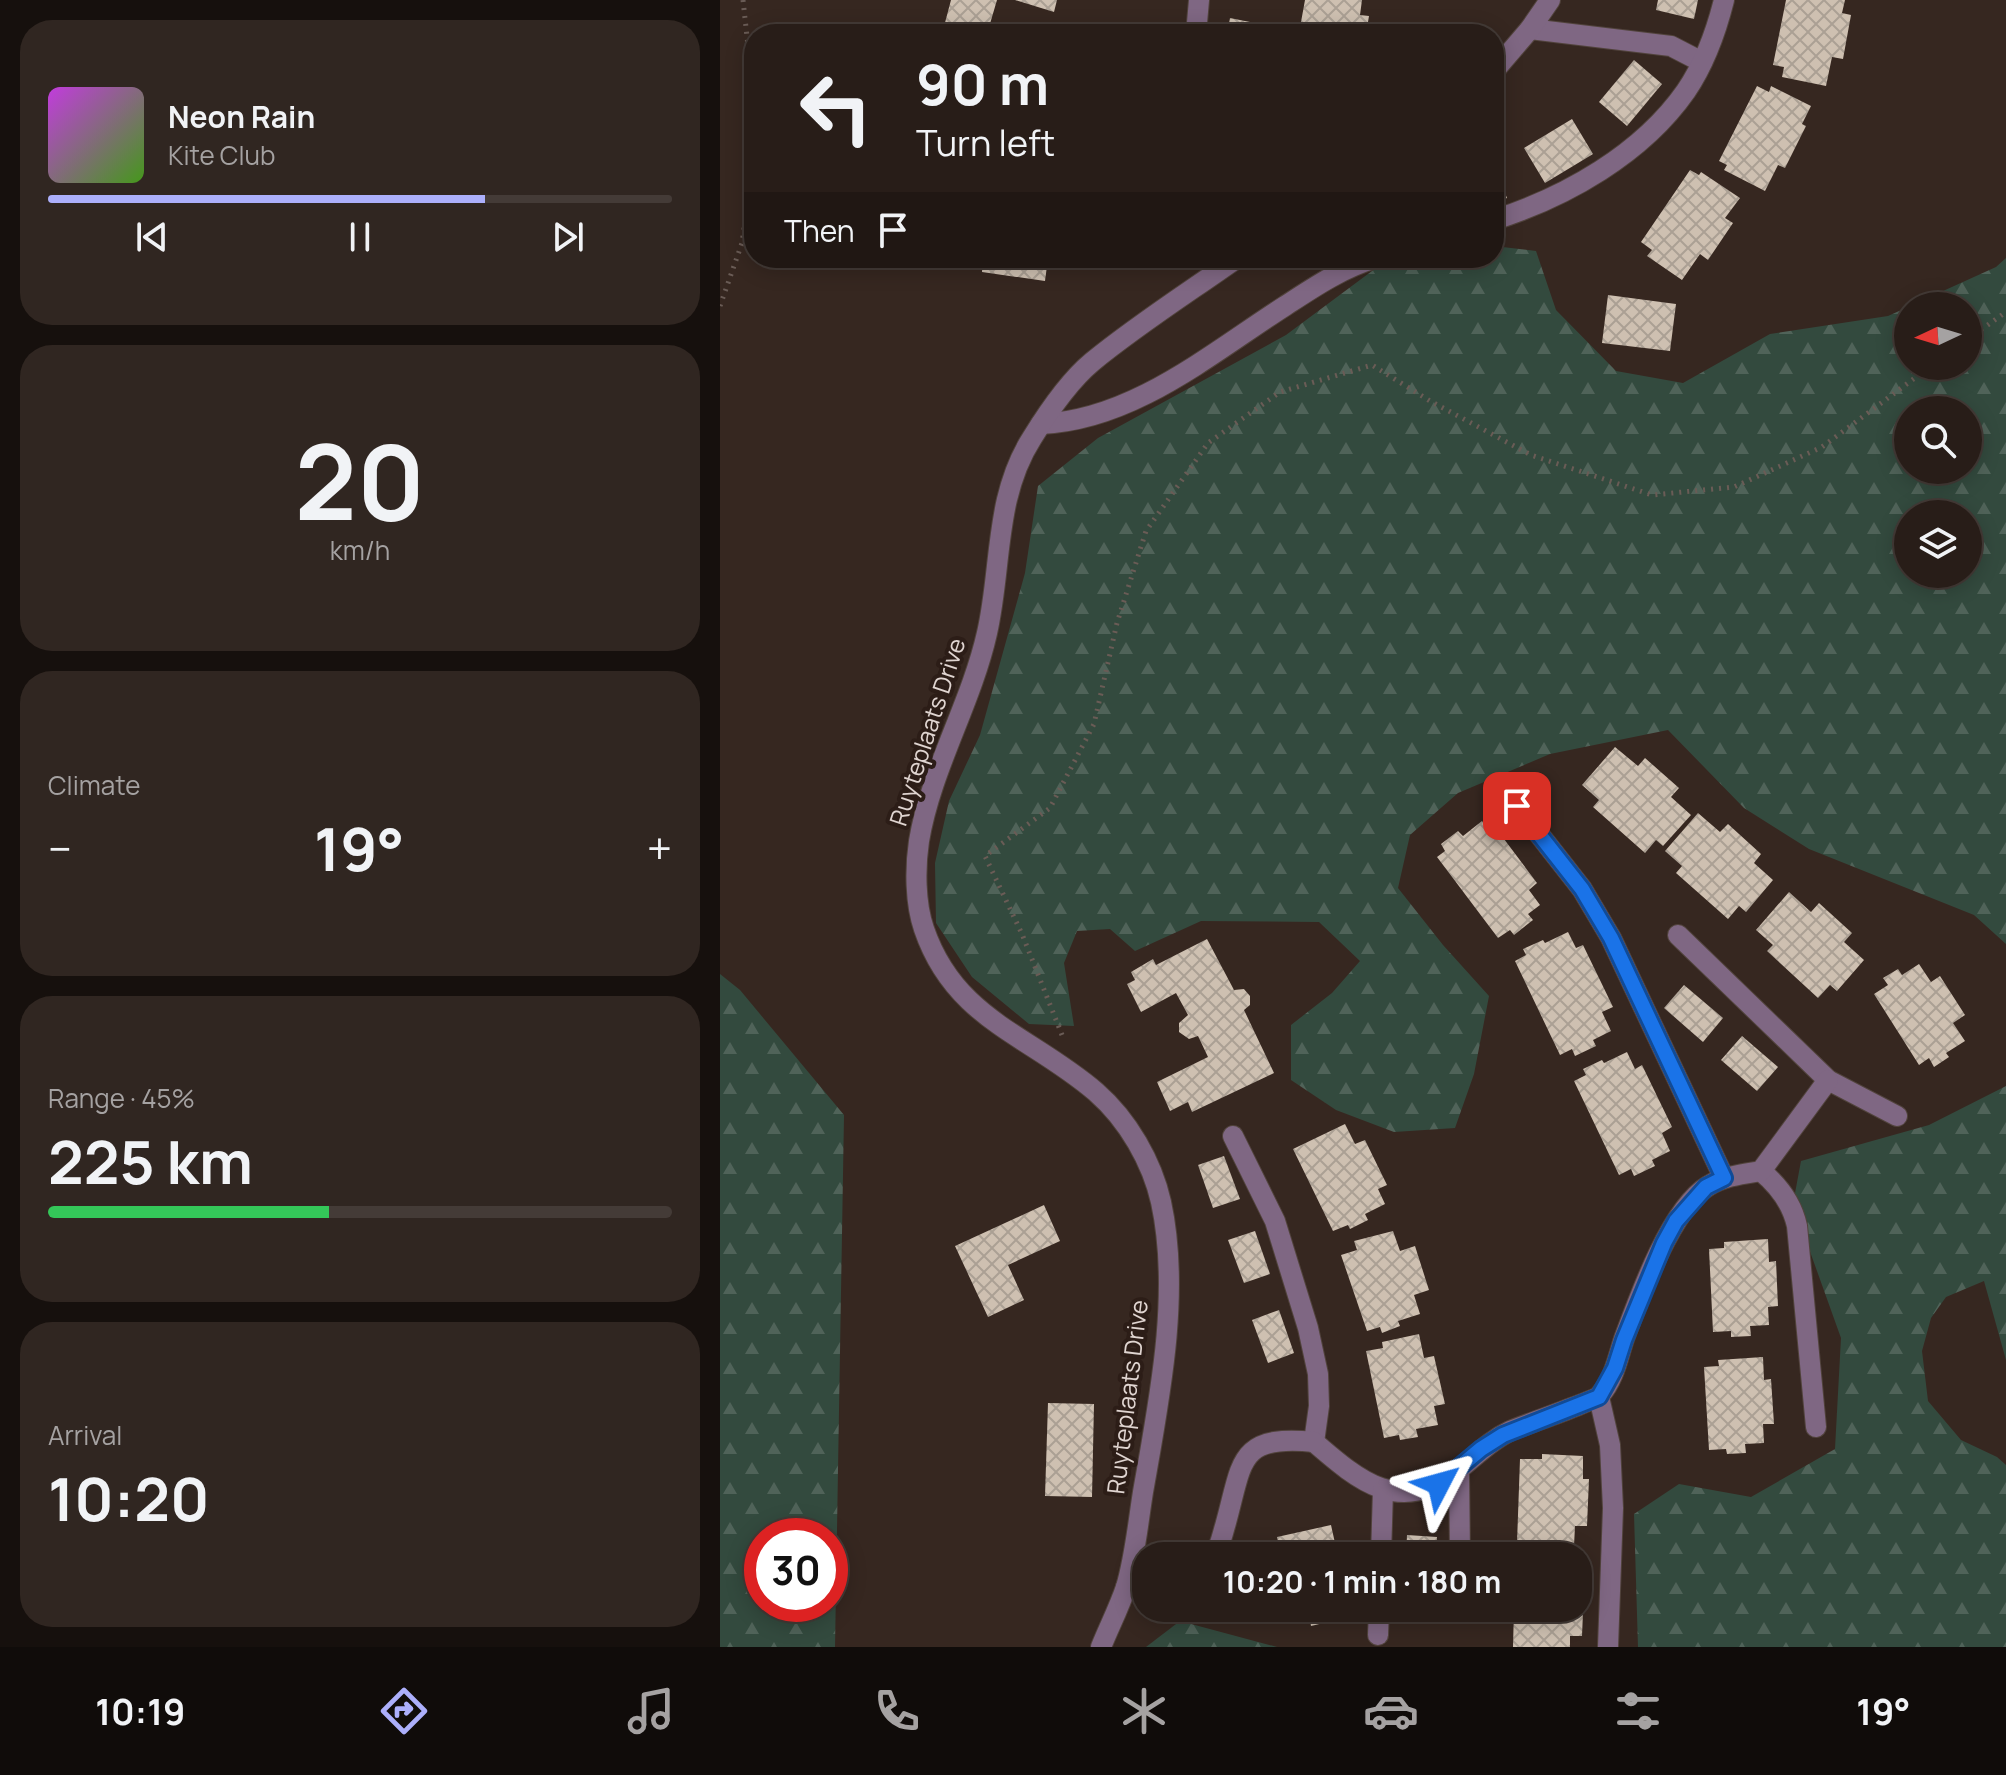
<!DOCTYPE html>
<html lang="en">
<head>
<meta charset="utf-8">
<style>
	:root { --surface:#281d18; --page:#302621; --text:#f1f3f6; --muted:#a5a2a2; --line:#443b37; --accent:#acaffb }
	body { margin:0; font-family:Manrope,sans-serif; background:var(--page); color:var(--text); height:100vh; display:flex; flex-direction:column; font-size:30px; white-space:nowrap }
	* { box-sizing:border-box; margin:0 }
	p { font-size:26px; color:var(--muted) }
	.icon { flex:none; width:44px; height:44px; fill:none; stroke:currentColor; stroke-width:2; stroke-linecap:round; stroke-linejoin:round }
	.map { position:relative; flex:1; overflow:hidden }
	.details { display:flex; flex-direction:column; gap:20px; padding:20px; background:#16100d; width:720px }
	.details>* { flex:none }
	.guide { position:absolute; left:24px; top:24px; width:760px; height:244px; border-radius:32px; box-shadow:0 4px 20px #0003,0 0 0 2px var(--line); background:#281d18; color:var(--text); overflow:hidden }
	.needle { width:52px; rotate:266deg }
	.fabs { position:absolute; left:1174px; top:292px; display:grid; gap:16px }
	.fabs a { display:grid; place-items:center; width:88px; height:88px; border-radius:50%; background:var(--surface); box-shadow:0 4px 20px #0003,0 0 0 2px var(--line); font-size:40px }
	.speed { position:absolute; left:24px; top:1518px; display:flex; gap:16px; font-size:40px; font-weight:700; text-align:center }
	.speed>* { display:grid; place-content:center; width:104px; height:104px; border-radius:50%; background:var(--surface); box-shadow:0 4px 20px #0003,0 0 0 2px var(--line); line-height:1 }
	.speed .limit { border:12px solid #d22; background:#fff; color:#111 }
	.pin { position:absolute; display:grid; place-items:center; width:68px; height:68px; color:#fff; margin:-34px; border-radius:16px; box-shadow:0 4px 12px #0006 }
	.me { position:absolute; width:88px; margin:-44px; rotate:51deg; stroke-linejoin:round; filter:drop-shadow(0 0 6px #0008) }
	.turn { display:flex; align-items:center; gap:28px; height:168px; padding:0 40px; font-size:36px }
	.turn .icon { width:104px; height:104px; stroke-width:2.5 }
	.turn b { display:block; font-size:56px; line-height:68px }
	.then { display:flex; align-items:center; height:76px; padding:0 40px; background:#0003; gap:16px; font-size:30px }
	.big { font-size:60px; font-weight:700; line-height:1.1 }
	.details .tile { flex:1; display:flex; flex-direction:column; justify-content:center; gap:12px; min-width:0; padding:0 28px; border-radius:32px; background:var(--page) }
	.details .dial { align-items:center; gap:0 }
	.dial b { font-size:104px; line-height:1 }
	.song { display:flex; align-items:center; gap:24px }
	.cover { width:96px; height:96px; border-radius:12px; background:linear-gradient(135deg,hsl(290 70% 55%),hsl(100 70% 35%)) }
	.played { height:8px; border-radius:4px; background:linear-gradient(90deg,var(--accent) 70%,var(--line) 70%) }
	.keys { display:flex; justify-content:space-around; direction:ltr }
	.heat { display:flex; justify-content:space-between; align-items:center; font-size:44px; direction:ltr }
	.charge { height:12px; border-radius:6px; background:linear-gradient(90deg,#34c759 45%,var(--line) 0) }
	.trip { position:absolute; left:412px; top:1542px; width:460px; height:80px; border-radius:32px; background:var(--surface); box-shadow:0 4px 20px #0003,0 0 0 2px var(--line); font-weight:700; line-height:80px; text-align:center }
	.tabs { display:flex; height:128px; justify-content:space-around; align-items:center; background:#100c0a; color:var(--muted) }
	.tabs .icon { width:56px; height:56px }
	.tabs .active { color:var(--accent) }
	.tabs b { font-size:36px; color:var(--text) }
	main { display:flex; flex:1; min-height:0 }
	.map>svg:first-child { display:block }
	.forest { fill:url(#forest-firs); fill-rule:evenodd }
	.building { fill:url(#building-cross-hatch) }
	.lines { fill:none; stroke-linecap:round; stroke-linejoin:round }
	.minor-casing { stroke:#51433c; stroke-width:22 }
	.path { stroke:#6a5c56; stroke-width:5; stroke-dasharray:2 6; stroke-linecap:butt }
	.minor { stroke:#7f6783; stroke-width:20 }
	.route-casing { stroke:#114b97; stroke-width:20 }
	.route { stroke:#1a73e8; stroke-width:14 }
	.labels { text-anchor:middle; stroke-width:8; stroke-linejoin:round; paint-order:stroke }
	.street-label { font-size:24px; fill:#e0d5d1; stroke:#2c1d17 }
</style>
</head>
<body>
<main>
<section class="details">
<div class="tile">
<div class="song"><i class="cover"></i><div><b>Neon Rain</b><p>Kite Club</p></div></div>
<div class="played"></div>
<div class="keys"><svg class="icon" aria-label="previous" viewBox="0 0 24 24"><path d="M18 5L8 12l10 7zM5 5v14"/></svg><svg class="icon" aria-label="pause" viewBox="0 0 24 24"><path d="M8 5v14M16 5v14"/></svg><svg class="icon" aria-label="next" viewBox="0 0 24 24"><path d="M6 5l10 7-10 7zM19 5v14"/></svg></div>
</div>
<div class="tile dial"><b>20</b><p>km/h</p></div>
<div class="tile"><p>Climate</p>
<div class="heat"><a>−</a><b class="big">19°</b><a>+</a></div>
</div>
<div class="tile"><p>Range · 45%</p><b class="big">225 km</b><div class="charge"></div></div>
<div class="tile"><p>Arrival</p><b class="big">10:20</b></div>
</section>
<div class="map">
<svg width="1286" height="1647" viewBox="0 0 1286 1647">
	<defs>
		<pattern id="forest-firs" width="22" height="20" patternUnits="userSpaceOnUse" patternTransform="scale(2)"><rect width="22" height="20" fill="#334a3e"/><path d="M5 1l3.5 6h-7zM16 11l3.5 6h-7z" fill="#506359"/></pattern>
		<pattern id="building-cross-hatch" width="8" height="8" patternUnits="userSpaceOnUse" patternTransform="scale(2)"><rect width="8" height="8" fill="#cec0b1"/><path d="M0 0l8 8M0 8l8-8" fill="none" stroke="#aba094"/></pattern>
	</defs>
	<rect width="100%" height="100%" fill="#362720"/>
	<g class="forest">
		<path d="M774,246L816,251L836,310L896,371L963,383L1050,334L1168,316L1188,307V366H1248V306H1190L1276,267L1286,258V944L1254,915L1089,849L1024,808L948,730L830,754L738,793L690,835L678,888L723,945L769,996L754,1074L735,1128L674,1132L616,1110L571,1080V1025L612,993L640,961L599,922L481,921L415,951L390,929L357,931L344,963L354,1026L309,1024L252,977L216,923L215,863L229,801L260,735L305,573L318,486L378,438L566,335L656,268L706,258H774ZM1188,410H1248V470H1188ZM1188,514H1248V574H1188Z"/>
		<path d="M0,974L20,990L124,1115L115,1647H0ZM42,1536H110V1604H42Z"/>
		<path d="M1286,1086V1360L1264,1281L1226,1297L1211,1318L1202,1351L1208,1401L1241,1440L1277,1457L1286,1465V1647H918L914,1514L959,1484L1031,1497L1115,1449L1121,1338L1073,1204L1081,1161L1209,1125Z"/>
		<path d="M460,1621L557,1647H426Z"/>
	</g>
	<g class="building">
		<path d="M231,0H277L267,34L247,28L246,34H222Z"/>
		<path d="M295,0H337L334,12Z"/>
		<path d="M585,0H642L640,15L649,16L646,34L581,22Z"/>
		<path d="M938,0H978L974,19L936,10Z"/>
		<path d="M1066,0H1125L1122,13L1131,15L1123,59L1112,57L1106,86L1062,77L1064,67L1053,65Z"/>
		<path d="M510,18L540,24L538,34H507Z"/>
		<path d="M914,60L942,84L907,126L879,102Z"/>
		<path d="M1037,86L1049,92L1051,86L1091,106L1082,124L1086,126L1065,168L1058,165L1045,191L1004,170L1007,165L999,161Z"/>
		<path d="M852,119L873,154L825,183L804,148Z"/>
		<path d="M774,166L787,198L774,203Z"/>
		<path d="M970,170L979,175L981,172L1020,198L1005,218L1013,223L988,260L980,254L962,280L927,256L932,250L921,242Z"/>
		<path d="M263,258H328L325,281L262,272Z"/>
		<path d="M888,295L956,304L950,351L882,343Z"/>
		<path d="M895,747L918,766L925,758L959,788L951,797L971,815L943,846L936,840L925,853L873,807L879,800L862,785Z"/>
		<path d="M978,813L1000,832L1008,824L1041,854L1034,863L1053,880L1026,912L1019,906L1008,919L956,873L962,866L945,851Z"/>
		<path d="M762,821L773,835L778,831L817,883L809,890L820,905L808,914L813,920L794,935L790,930L778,938L717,857L725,851L721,844L738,831L743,836Z"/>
		<path d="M1069,892L1091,912L1099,903L1132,933L1124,942L1144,960L1117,991L1110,985L1098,998L1047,951L1053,945L1036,930Z"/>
		<path d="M848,932L856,948L863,945L893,1007L882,1012L891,1031L873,1040L876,1046L855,1056L852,1049L840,1055L795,961L806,955L803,949L823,940L825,943Z"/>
		<path d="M487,939L514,990L524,989L530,996V1005L524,1010L554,1073L472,1112L468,1102L450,1111L437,1082L488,1057L478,1036L469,1039L459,1032V1023L468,1015L456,993L421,1012L407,984L415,980L411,972L433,959L436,965Z"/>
		<path d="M1199,964L1211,982L1220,976L1245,1015L1233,1023L1245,1041L1226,1053L1229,1057L1214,1067L1209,1058L1199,1065L1154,994L1168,985L1163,978L1178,969L1182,975Z"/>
		<path d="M964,985L1003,1018L983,1042L944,1008Z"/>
		<path d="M1022,1036L1058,1067L1037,1091L1001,1060Z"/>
		<path d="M907,1052L915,1069L922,1065L952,1127L942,1133L950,1151L932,1160L935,1166L914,1176L911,1169L899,1175L854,1081L866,1075L863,1069L882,1060L884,1063Z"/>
		<path d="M625,1124L635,1144L645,1140L667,1185L658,1189L665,1204L645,1214L648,1220L630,1229L628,1225L613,1231L573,1149Z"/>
		<path d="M504,1156L520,1199L493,1208L478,1165Z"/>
		<path d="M324,1205L340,1241L288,1265L304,1300L268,1317L235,1246Z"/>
		<path d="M535,1231L550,1274L524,1283L508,1240Z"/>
		<path d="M673,1231L680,1251L695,1246L709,1290L694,1295L700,1314L678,1321L680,1326L662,1333L660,1327L647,1331L621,1255L637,1250L634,1241Z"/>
		<path d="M1048,1239L1049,1262L1056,1261L1058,1306L1048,1307L1049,1325L1030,1326L1031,1336L1011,1337V1331L993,1332L989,1249L1004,1248V1242Z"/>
		<path d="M559,1310L574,1353L548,1363L532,1320Z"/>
		<path d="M699,1334L704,1358L714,1356L725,1404L714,1406L718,1425L696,1429L698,1437L680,1440L679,1435L664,1438L646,1351L663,1348L662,1342Z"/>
		<path d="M1043,1357L1044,1380L1051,1379L1054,1424H1043L1044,1443L1025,1444L1026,1453L1007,1454L1006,1449L989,1450L984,1367L999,1366L998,1360Z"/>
		<path d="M328,1403L374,1404L372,1497L325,1496Z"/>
		<path d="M822,1454L863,1456V1479H869L867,1526H855L854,1546L832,1545L831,1552H814V1544L797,1543L800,1459H822Z"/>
		<path d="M611,1525L615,1543L625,1541L628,1556H561L557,1537Z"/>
		<path d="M687,1535L717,1537L716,1556H686Z"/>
		<path d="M858,1589H864L862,1636H850V1647H793L794,1608H858Z"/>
		<path d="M571,1608H631V1609L606,1615L608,1622L591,1626L590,1620L574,1623Z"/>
	</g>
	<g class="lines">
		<defs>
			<g id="minor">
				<path d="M810,29L951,46L982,62"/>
				<path d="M476,34L479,0"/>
				<path d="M774,71L810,29L830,0"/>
				<path d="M774,220C846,197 922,154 966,91C985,63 996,32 1004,0"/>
				<path d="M321,424C413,420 490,354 565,306C594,287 622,268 656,258"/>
				<path d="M797,806L862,889L891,938L1004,1178"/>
				<path d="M958,935L1108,1080L1177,1116"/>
				<path d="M513,1136L555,1221L588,1328L598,1374L599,1406L594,1442"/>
				<path d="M1041,1171C1059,1186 1072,1203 1077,1226L1096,1427"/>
				<path d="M879,1397L890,1445L893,1508L888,1647"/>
				<path d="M594,1442C639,1481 680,1516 737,1471C755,1457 769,1441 790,1431C804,1425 876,1400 880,1395C894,1380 898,1357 904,1339C919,1298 951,1208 988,1186C1004,1176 1023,1174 1041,1171L1108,1080"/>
				<path d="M739,1469L740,1556"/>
				<path d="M494,1556C500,1547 502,1536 505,1526C523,1463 516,1434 594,1442"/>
				<path d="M661,1556L663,1490"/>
				<path d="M406,1587H426"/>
				<path d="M740,1608V1609"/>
				<path d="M658,1635L659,1608"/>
				<path d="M381,1647C389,1627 399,1608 406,1587C415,1557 418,1523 423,1492C439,1401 461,1294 441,1202C432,1162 408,1120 376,1092C310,1035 235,1020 204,929C195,903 195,868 199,841C211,769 251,704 267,633C282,568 274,497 312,438C328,412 348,382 372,362C417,325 469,292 517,258"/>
			</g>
		</defs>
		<use href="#minor" class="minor-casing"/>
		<g class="path">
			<path d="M23,0L34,101"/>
			<path d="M0,306L22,243L34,157"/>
			<path d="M1248,339L1286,312"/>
			<path d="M342,1035L302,934L265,856L330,808L374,724L397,623L426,531L488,443L560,392L652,365L710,401L811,455L932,495L1014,487L1102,447L1211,366"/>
		</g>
		<use href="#minor" class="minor"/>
	</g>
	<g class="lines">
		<defs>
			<path id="route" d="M719,1484L761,1449L783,1435L879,1397L895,1368L904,1340L944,1243L956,1221L986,1187L1004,1178L891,938L862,889L797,806"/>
		</defs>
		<use href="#route" class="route-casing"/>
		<use href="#route" class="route"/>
	</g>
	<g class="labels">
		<g class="street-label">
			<text transform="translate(208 732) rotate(-72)" y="8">Ruyteplaats Drive</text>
			<text transform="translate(408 1397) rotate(-83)" y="8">Ruyteplaats Drive</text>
		</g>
	</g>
</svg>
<div class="fabs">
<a><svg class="needle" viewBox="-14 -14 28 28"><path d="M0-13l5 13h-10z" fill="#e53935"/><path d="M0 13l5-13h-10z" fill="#a5a2a2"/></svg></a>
<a><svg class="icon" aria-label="search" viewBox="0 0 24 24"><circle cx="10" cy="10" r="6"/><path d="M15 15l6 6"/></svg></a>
<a><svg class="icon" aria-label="layers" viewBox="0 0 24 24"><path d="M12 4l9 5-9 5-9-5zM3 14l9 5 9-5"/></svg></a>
</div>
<div class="speed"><div class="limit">30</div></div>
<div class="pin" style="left:797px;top:806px;background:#d93025"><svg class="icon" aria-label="arrive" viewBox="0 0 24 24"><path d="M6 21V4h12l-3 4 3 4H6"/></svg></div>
<svg class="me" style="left:719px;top:1484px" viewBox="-20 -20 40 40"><path d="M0-17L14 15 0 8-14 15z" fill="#1a73e8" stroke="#fff" stroke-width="4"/></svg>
<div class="trip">10:20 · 1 min · 180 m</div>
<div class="guide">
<div class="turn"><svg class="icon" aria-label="left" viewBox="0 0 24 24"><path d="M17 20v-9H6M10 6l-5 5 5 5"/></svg><div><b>90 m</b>Turn left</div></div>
<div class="then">Then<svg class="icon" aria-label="arrive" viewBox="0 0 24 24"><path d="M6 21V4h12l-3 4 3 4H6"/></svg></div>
</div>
</div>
</main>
<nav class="tabs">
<b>10:19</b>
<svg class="icon active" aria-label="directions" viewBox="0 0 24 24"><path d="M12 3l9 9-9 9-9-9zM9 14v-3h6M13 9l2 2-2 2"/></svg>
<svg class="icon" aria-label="music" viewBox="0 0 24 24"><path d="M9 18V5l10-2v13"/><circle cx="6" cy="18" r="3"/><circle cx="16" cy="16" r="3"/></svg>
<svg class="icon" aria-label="phone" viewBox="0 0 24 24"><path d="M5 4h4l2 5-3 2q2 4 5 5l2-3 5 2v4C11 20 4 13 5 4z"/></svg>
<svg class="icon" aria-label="climate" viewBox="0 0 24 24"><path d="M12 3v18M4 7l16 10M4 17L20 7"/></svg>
<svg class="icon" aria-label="car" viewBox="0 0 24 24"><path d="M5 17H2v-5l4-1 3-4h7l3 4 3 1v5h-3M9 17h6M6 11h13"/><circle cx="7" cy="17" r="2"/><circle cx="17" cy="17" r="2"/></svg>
<svg class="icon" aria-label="filters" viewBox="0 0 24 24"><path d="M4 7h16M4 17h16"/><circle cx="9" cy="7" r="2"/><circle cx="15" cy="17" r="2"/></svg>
<b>19°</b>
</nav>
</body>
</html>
